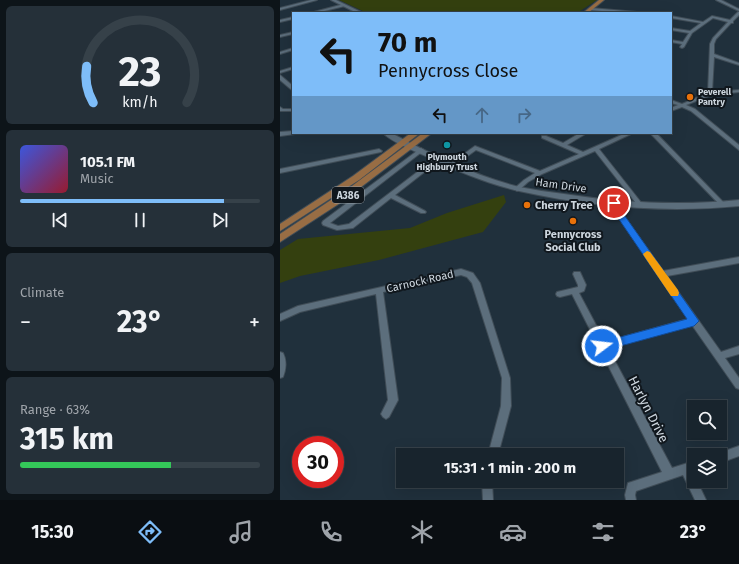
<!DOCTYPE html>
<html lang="en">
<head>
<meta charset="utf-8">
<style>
	:root { --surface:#18242d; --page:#253039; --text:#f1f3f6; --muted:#9fa4aa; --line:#364149; --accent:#7ebdf9 }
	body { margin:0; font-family:"Fira Sans",sans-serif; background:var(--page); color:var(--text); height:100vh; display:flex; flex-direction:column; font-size:15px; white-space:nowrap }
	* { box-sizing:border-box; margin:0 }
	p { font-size:13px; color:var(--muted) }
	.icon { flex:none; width:22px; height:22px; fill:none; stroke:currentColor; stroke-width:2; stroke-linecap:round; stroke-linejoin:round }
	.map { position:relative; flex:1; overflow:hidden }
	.sheet { display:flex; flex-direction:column; gap:6px; padding:6px; background:#0d1419; width:280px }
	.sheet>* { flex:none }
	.guide { position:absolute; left:12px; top:12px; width:380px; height:122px; border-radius:0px; box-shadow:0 4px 16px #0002,0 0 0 1px var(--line); background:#7ebdf9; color:#111; overflow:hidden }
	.buttons { position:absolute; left:407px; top:400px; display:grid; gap:8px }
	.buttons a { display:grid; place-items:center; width:40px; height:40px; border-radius:0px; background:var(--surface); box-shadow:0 4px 16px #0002,0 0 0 1px var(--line); font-size:20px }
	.speed { position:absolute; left:12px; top:436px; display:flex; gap:8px; font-size:20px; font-weight:700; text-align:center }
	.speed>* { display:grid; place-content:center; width:52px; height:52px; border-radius:50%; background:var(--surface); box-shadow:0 4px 16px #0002,0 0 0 1px var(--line); line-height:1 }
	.speed .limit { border:6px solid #d22; background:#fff; color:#111 }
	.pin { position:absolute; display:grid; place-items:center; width:34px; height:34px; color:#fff; margin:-17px; border:2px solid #fff; border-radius:50%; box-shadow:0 1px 4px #0007 }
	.me { position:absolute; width:44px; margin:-22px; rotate:75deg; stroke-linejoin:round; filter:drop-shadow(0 0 3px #0008) }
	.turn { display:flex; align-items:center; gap:14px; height:84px; padding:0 20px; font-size:18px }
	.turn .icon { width:52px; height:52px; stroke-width:2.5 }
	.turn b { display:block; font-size:28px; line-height:34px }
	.lanes { display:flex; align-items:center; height:38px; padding:0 20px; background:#0003; justify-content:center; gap:20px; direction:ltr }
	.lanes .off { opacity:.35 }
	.big { font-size:30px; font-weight:700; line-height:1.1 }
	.sheet .widget { flex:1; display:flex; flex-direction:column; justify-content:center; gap:6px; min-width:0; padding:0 14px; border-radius:6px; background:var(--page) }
	.sheet .dial { align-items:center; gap:0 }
	.dial svg { height:104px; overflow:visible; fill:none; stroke:var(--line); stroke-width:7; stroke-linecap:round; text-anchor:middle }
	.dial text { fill:var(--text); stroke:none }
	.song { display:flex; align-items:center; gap:12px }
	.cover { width:48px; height:48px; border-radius:6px; background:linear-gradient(135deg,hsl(230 70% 55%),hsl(350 70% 35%)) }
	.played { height:4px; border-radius:2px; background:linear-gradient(90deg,var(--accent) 85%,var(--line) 85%) }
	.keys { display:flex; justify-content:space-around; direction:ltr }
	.heat { display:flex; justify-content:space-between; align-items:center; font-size:22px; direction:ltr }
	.charge { height:6px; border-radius:3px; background:linear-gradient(90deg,#34c759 63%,var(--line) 0) }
	.trip { position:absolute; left:116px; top:448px; width:228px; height:40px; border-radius:0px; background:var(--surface); box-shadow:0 4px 16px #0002,0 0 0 1px var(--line); font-weight:700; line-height:40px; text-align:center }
	.tab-bar { display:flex; height:64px; justify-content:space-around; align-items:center; background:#0a0e12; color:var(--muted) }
	.tab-bar .icon { width:28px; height:28px }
	.tab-bar .selected { color:var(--accent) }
	.tab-bar b { font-size:18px; color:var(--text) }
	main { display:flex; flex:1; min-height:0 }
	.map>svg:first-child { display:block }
	.green { fill:#34400f }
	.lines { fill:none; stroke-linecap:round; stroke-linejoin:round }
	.street-casing { stroke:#404d57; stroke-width:2 }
	.secondary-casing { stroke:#404d57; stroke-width:2 }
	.primary-casing { stroke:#404d57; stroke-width:2 }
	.street { fill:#5c6e7c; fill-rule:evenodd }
	.secondary { fill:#5c6e7c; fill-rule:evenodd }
	.primary { fill:#986d44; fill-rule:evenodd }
	.route { fill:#1a73e8; stroke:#114b97 }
	.slow { fill:#f59e0b }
	.food-dot { fill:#e8710a; stroke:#10171d; stroke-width:1.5 }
	.culture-dot { fill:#0f9aa8; stroke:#10171d; stroke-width:1.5 }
	.labels { text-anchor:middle; stroke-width:4; stroke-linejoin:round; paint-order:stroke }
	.far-poi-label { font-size:9px; font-weight:bold; fill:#cdd6de; stroke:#10171d; text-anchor:start }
	.shield { fill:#10171d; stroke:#949da4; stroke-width:1 }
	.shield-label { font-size:10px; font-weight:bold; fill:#cdd6de }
	.street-label { font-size:11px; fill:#cdd6de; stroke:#10171d }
	.poi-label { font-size:11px; font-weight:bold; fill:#cdd6de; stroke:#10171d; text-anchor:start }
	.near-street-label { font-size:13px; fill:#cdd6de; stroke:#10171d }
</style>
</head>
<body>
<main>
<section class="sheet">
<div class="widget dial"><svg viewBox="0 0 100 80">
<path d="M14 69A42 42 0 1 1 86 69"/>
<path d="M14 69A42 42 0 0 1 9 41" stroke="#7ebdf9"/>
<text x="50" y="56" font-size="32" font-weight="700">23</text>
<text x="50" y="72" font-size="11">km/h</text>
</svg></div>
<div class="widget">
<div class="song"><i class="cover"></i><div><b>105.1 FM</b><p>Music</p></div></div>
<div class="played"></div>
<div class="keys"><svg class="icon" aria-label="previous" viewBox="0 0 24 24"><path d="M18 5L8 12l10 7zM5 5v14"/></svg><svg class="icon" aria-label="pause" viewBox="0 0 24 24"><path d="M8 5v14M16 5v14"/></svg><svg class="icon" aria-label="next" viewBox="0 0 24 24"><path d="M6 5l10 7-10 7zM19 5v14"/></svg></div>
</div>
<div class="widget"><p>Climate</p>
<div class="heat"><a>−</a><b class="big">23°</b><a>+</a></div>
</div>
<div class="widget"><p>Range · 63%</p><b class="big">315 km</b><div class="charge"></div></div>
</section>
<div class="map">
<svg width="459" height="500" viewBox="0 0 459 500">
	<rect width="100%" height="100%" fill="#20303c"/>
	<g class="green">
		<path d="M59,0H317L297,13H87Z"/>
		<path d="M224,195L226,202L203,232L99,260L20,276L0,283V250L18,239L130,228L167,213Z"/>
	</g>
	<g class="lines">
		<defs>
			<g id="street">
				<path d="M31,0H37L0,10V8Z"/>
				<path d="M436,0H441L459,9V11Z"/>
				<path d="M64,4L65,6L36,13H30Z"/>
				<path d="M311,8L357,12L359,13H345L310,10Z"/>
				<path d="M458,12H459V15L453,21V23H451L436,39L434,44V54L459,63V65L434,57L432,92L459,90V92L431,95L406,105L415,109L459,145V150L411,111L402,107L391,111V108L398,105L391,103V100L402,104L428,93L430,44L433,38L448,22L433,18L412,33L404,47L402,48L400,47L402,44L391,42V40L403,42L409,33L391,30V28L410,31L421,23L391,18V16L423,22L432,16L450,20Z"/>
				<path d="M13,17V19L0,22V20Z"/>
				<path d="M13,32V34L0,37V35Z"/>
				<path d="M13,48V50L0,54V52Z"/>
				<path d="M13,67V69L0,73V71Z"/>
				<path d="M0,107L3,109H13V111H0Z"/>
				<path d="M13,131V133H16L15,134L0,136V132Z"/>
				<path d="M300,133H307L287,145L303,152L346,133H353L319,149L363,205L364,206L363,207H359L315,151L262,174L248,182L239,190L237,191L234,189L235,188L244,180L255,173L196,150L175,165L173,166L170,164L195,146L260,171L299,154L262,138V136H266L283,143Z"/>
				<path d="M370,133H376L445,204L446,205L445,206H441Z"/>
				<path d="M141,148L144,150L143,151L50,223L58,226L69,224L157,157H161V159L115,195L145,211L146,212L145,213H141L111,198L73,228L57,230L43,225L42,223L43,221Z"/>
				<path d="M99,149L102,151L101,152L0,173V169Z"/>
				<path d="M334,201L336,202L339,209L383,271L459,257V263L387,276L441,352L459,346V354L445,358L459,378V389L456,388L412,325L328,348L392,468L414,461V471L412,472L414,476V481H417L426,500H415L403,475L356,491L355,495L356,500H346L345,495L348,483L382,472L292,294L280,297L277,296L276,294L277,292L298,287V285L293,274L294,272H300L306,285L304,291L299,293L325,342L408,319L333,209L331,203Z"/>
				<path d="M181,269L193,273L200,283L230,378L231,406L218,455H208L221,406L222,378L192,283L187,277L181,275L103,292L118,400L109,417L106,419L103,417L101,414L108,400L96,294L20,312L0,321V314L18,306Z"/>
				<path d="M0,352L3,353C7,361 6,369 3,377L0,378Z"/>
				<path d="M459,446V456L440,463V455L436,454Z"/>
				<path d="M202,481H212L213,500H203Z"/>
			</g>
			<g id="secondary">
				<path d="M51,0H56L83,13H77Z"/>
				<path d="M0,75L13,86V91L0,80Z"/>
				<path d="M103,133H111C151,154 195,176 239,187C254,190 269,192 284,194C343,203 400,206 459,200V206C386,213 311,207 239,191C208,184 177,171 148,157C135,151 113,143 103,133Z"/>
			</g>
			<g id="primary">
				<path d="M319,0H324L308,13H303Z"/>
				<path d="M131,133H140L79,180L0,231V224L73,176Z"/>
				<path d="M143,133H152L60,203L0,242V234L72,186Z"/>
			</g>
		</defs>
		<use href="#street" class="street-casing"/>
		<use href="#secondary" class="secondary-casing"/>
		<use href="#primary" class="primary-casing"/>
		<use href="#street" class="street"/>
		<use href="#secondary" class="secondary"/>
		<use href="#primary" class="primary"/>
	</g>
	<path class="route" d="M334,201L337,202L340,209L419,321L414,326L322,351L318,350L317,346L318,343L407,319L332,209L330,203Z"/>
	<path class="slow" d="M367,251L370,252L398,290L399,293L398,296H391L364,256L363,254Z"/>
	<g class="food-dot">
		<circle cx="410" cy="97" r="4"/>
		<circle cx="247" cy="205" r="4"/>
		<circle cx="293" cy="221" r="4"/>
	</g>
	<circle class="culture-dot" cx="167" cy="145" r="4"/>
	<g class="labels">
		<g class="far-poi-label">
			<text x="418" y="95">Peverell<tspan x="418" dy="10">Pantry</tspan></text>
			<text x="167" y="160" text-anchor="middle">Plymouth<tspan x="167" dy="10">Highbury Trust</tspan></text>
		</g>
		<rect class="shield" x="52" y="187" width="32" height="16" rx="3"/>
		<g class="shield-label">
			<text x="68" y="199">A386</text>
		</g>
		<g class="street-label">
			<text transform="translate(281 185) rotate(8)" y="4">Ham Drive</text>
			<text transform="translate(140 281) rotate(-13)" y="4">Carnock Road</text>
		</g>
		<g class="poi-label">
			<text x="255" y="209">Cherry Tree</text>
			<text x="293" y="238" text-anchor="middle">Pennycross<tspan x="293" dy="13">Social Club</tspan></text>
		</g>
		<g class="near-street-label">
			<text transform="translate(369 409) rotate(63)" y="5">Harlyn Drive</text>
		</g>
	</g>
</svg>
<div class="buttons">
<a><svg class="icon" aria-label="search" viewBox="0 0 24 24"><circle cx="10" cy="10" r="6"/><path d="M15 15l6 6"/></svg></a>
<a><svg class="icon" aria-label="layers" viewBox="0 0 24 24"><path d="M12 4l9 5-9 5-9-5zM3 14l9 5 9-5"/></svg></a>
</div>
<div class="speed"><div class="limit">30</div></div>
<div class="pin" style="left:334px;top:203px;background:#d93025"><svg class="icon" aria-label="arrive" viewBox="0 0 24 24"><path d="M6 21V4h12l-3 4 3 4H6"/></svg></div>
<svg class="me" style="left:322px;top:346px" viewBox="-20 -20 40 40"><circle r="17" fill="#1a73e8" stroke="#fff" stroke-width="3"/><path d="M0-11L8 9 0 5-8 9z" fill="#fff"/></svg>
<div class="trip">15:31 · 1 min · 200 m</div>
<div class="guide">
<div class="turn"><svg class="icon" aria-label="left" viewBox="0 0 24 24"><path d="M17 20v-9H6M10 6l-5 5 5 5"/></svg><div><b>70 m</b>Pennycross Close</div></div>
<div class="lanes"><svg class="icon" aria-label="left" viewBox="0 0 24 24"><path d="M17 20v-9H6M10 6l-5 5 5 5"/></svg><svg class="icon off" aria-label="ahead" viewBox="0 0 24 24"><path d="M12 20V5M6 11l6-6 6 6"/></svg><svg class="icon off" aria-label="right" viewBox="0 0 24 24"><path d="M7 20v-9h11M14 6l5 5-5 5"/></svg></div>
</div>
</div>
</main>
<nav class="tab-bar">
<b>15:30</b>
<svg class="icon selected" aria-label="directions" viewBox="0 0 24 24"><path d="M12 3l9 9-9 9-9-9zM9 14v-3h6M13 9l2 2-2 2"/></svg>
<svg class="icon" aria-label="music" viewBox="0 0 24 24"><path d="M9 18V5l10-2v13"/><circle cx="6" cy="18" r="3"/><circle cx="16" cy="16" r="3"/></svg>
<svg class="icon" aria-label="phone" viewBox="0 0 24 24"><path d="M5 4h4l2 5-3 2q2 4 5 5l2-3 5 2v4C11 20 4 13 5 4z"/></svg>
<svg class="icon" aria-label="climate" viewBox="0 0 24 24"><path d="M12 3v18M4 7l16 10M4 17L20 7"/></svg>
<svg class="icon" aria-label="car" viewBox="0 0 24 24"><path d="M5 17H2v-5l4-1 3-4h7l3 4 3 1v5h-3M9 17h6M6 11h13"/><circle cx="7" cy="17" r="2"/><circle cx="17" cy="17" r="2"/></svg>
<svg class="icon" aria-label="filters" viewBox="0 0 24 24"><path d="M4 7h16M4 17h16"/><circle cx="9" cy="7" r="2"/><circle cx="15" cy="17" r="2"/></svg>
<b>23°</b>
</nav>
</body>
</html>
